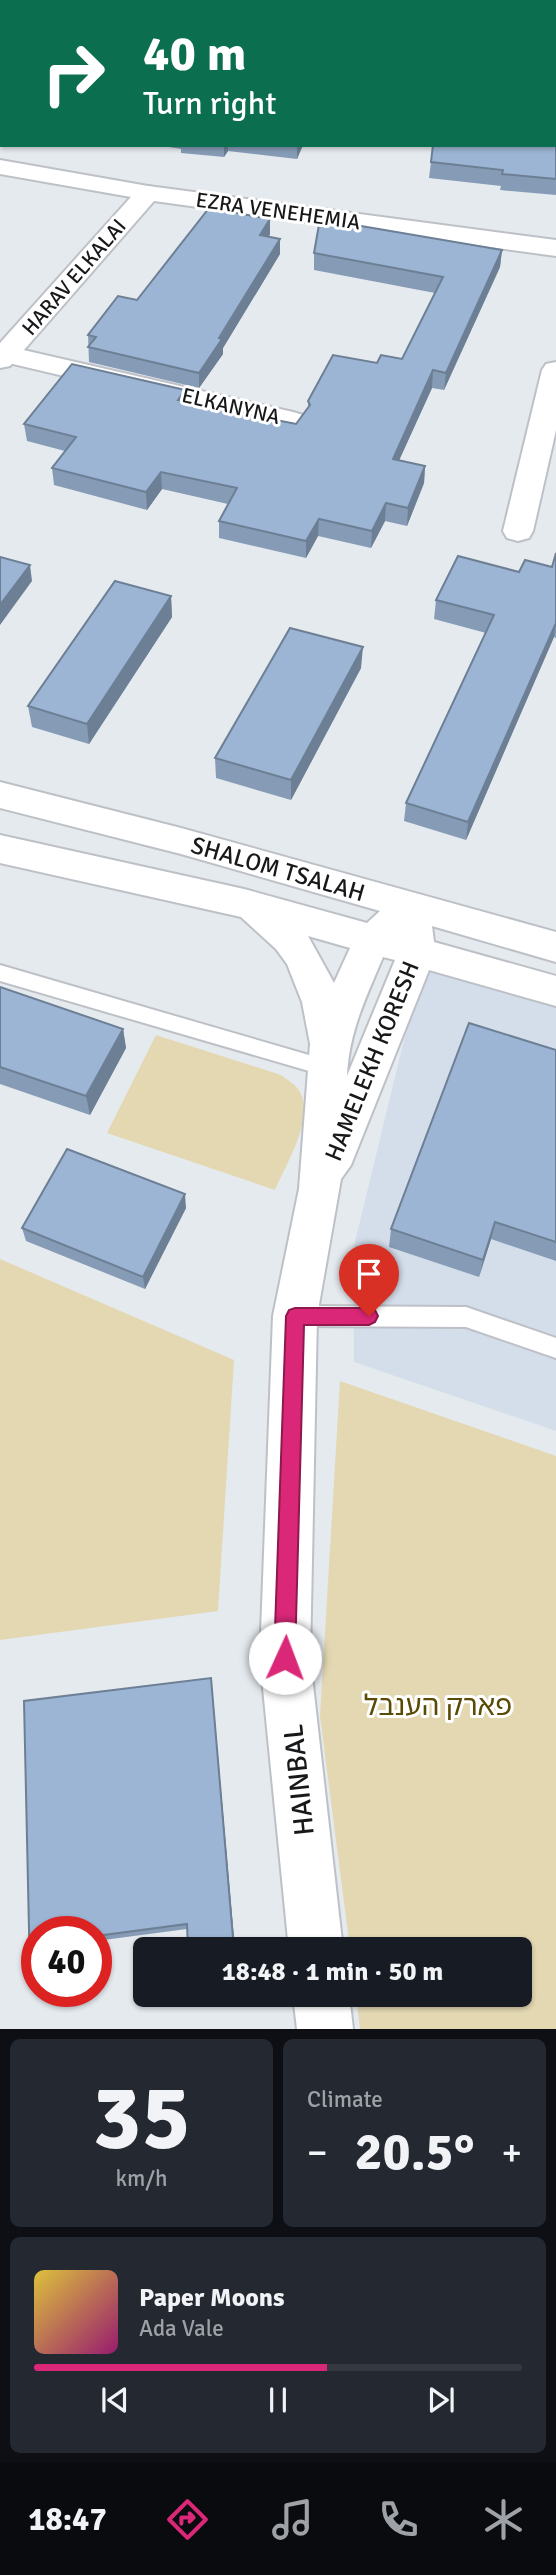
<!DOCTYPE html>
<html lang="en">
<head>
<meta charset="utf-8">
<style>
	:root { --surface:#171b24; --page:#242831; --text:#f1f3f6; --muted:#9ea1a6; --line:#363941; --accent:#db2777 }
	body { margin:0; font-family:Signika,"Noto Sans Hebrew",sans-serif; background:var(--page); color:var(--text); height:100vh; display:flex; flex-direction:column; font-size:26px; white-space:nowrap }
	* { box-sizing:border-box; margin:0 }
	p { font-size:23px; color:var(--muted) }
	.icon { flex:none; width:38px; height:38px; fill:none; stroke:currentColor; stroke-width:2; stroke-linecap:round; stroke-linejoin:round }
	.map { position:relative; height:2029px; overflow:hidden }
	.details { display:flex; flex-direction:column; gap:10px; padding:10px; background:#0d0f14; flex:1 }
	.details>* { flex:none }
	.banner { position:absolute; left:0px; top:0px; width:556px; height:147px; box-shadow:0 2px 5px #0004; background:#0b6e4f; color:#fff; overflow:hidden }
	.speed { position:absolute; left:21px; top:1916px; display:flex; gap:14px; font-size:35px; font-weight:700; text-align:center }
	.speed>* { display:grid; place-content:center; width:91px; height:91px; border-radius:50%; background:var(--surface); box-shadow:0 2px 5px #0004; line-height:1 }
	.speed .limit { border:10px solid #d22; background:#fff; color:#111 }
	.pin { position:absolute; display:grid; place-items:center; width:60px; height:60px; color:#fff; margin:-72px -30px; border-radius:50% 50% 50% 0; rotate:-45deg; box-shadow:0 0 7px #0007 }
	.pin .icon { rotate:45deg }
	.me { position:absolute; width:77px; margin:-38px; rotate:2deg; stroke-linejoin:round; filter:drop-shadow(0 0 5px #0008) }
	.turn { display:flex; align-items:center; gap:24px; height:147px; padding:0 28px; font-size:32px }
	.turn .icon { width:91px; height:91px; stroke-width:2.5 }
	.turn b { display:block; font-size:49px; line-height:60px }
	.big { font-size:52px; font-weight:700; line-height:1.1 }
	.details .widget { flex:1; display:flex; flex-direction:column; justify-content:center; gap:10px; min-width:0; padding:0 24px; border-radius:10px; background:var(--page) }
	.details .dial { align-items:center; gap:0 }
	.dial b { font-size:91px; line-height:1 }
	.song { display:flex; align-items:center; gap:21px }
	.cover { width:84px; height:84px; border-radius:10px; background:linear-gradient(135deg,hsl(50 70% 55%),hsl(320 70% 35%)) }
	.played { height:7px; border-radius:4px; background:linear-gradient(90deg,var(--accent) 60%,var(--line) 60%) }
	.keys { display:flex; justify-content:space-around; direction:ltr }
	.heat { display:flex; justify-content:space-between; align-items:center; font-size:38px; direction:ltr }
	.details .tiles { flex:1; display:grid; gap:10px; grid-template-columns:1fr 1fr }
	.widget:last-child { grid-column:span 2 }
	.trip { position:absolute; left:133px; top:1937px; width:399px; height:70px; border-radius:10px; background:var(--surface); box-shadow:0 2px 5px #0004; font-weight:700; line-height:70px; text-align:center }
	.dock { display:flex; height:112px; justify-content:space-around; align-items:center; background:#090b0e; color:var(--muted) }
	.dock .icon { width:49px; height:49px }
	.dock .active { color:var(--accent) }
	.dock b { font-size:32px; color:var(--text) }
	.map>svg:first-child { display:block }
	.built { fill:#d4deea }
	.green { fill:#e3d8b2 }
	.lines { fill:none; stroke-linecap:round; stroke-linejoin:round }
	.service-casing { stroke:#bdc1c7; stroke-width:4 }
	.minor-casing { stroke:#bdc1c7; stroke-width:4 }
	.tertiary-casing { stroke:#bdc1c7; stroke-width:4 }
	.service { fill:#fff; fill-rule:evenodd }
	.minor { fill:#fff; fill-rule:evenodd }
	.tertiary { fill:#fff; fill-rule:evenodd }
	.wall { fill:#869cb6 }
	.shaded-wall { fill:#6d7f94 }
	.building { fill:#9cb5d4; stroke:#6d7f94; stroke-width:2 }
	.route { fill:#db2777; stroke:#8e194d; stroke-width:2 }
	.labels { text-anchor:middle; stroke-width:6; stroke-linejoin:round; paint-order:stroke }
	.far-street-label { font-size:21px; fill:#17181a; stroke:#fff }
	.street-label { font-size:24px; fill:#17181a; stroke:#fff }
	.near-park-label { font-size:28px; fill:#5a4a05; stroke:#fff }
	.near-street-label { font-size:28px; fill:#17181a; stroke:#fff }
</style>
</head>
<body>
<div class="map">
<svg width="556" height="2029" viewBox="0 0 556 2029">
	<rect width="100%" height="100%" fill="#e5eaef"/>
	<path class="built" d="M426,949L556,982V1431L354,1362L353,1250Z"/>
	<g class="green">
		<path d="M156,1035L281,1075C286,1079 295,1084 298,1089C317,1115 286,1164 275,1190L107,1133Z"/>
		<path d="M0,1259L234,1360L218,1611L0,1640Z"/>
		<path d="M340,1381L556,1456V2029H360L356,1995H520V1950L350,1949L320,1716Z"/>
	</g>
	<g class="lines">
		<defs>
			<g id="service">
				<path d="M0,965L326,1060L333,1062L336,1068L333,1074L326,1076L0,981Z"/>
				<path d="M295,1306L466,1307L556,1338V1358L466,1327L295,1326L287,1323L284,1316L287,1309Z"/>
			</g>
			<g id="minor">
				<path d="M0,160L148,186L157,188L160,193L157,198L148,200L0,174Z"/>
				<path d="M6,346L293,412L303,415L307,421L303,427L293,430L0,361V347Z"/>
				<path d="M556,362V430L533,531L529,538L518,541L507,538L503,531L542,370L546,364Z"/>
			</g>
			<g id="tertiary">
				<path d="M148,186L556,240V256L154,201L10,366L0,368V343L139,188Z"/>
				<path d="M0,782L181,828L556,932V962L432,926L434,942L556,976V1006L429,970L351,1165L341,1179L317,1316L310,1658L343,1950H289L260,1658L273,1316L299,1189L310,1044L302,1002L287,964L276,949L241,917L0,863V835L244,889L367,923L380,911L181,854L0,808ZM308,936L350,948L334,983ZM383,957L395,960L347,1076C349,1031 366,998 383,957Z"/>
				<path d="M293,1995H349L353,2029H297Z"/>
			</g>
		</defs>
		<use href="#service" class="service-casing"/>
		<use href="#minor" class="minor-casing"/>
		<use href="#tertiary" class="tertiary-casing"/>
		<use href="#service" class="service"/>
		<use href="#minor" class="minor"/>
		<use href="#tertiary" class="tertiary"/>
	</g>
	<g class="wall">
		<path d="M0,49L2,50V131H0Z"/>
		<path d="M556,81V195L500,190L501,186L429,178L431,162Z"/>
		<path d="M157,145H303L297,159L228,151L224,157L181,153V149Z"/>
		<path d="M270,234L269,237L280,254L223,348V354L199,388L89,362L88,335L137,300Z"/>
		<path d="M502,250L500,267L444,390L432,388L399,460L425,466L424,483L407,526L385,521L371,548L318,536L306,558L219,538V521L228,504L162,489L147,510L54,485L52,468L65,451L27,441L24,424L185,390L186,402L296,424L308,407V401L377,363L402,359L435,293L314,270V253Z"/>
		<path d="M556,553V638L554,637L466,840L404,821L406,803L486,633L434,619L436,600L519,572L552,567Z"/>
		<path d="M171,596L172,617L89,744L32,727L28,706Z"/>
		<path d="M361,668L291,800L216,778L215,758Z"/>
		<path d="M0,987L123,1029L126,1048L90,1115L0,1084Z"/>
		<path d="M556,1050V1261L491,1239L479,1277L389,1247L391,1229Z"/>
		<path d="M186,1208L145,1289L26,1241L22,1228Z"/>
		<path d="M211,1678L235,1950H188L187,1929L96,1941V1932H37V1978L30,1975L24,1701Z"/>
	</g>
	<g class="shaded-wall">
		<path d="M224,145H228V151L224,157Z"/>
		<path d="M297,145H303L297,159Z"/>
		<path d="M270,219V234L260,250V235Z"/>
		<path d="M280,239V254L223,348V354L199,388V373Z"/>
		<path d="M502,250L500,267L444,390L446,373Z"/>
		<path d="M433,370L432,388L392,476L393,459Z"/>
		<path d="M185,390L186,408L178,400Z"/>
		<path d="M425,466L424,483L407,526L408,508Z"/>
		<path d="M161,472L162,489L147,510L146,492Z"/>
		<path d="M386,503L385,521L371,548L372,531Z"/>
		<path d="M319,519L318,536L306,558V541Z"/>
		<path d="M30,565L32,581L0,625V605Z"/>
		<path d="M171,596L172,617L89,744L87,724Z"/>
		<path d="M556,623L554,637L466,840L468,822Z"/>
		<path d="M363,647L361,668L291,800V780Z"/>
		<path d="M123,1029L126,1048L90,1115L86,1096Z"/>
		<path d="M185,1194L186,1208L145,1289L143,1277Z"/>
		<path d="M495,1222L491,1239L479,1277L483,1260Z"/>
		<path d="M211,1678L212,1687L235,1950H234Z"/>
	</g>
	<g class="building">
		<path d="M0,49L2,50V116H0Z"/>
		<path d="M555,81H556V179L502,174L503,170L431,162L433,145H555Z"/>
		<path d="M209,208L270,219L260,235L280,239L219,338L222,339L199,373L88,347L96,337L88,335L118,296L137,300Z"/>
		<path d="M320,219L502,250L446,373L433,370L393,459L425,466L408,508L386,503L372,531L319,519L306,541L219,521L237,488L161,472L146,492L52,468L76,437L24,424L72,364L185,390L178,400L296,424L310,405L308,401L333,355L377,363L381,355L402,359L443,277L314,253Z"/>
		<path d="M556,553V623L468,822L406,803L494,615L436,600L458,556L519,572L525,560L552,567Z"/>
		<path d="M0,557L30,565L0,605Z"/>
		<path d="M115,581L171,596L87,724L28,706Z"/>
		<path d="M290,628L363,647L291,780L215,758Z"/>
		<path d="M0,987L123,1029L86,1096L0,1067Z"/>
		<path d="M469,1023L556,1050V1242L495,1222L483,1260L391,1229Z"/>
		<path d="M67,1149L185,1194L143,1277L22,1228Z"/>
		<path d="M211,1678L234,1950H188L187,1924L96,1936V1932H37V1974L30,1975L24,1701Z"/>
	</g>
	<path class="route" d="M295,1308H369L375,1310L378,1316L375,1322L369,1325H304L295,1658L292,1665L285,1668L277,1665L274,1658L286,1316L289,1310Z"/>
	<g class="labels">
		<g class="far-street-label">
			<text transform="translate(278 211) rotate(8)" y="7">EZRA VENEHEMIA</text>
			<text transform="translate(74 277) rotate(-49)" y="7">HARAV ELKALAI</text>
			<text transform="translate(231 406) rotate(13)" y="7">ELKANYNA</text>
		</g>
		<g class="street-label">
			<text transform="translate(278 869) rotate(16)" y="8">SHALOM TSALAH</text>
			<text transform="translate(372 1061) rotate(-68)" y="8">HAMELEKH KORESH</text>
		</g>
		<g class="near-park-label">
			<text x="438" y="1715">פארק הענבל</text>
		</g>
		<g class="near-street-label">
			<text transform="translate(298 1780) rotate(-96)" y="10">HAINBAL</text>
		</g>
	</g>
</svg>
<div class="speed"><div class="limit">40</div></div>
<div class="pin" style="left:369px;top:1316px;background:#d93025"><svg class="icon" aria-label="arrive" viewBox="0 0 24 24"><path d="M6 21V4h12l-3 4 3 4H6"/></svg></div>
<svg class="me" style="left:285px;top:1658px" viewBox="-20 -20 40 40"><circle r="19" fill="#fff"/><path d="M0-13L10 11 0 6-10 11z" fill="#db2777"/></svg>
<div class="trip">18:48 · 1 min · 50 m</div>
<div class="banner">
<div class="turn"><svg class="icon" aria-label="right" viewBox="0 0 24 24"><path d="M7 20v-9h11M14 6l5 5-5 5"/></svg><div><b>40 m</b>Turn right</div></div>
</div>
</div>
<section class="details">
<div class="tiles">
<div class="widget dial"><b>35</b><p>km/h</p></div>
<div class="widget"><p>Climate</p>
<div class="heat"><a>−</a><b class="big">20.5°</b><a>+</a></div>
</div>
<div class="widget">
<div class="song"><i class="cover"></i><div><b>Paper Moons</b><p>Ada Vale</p></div></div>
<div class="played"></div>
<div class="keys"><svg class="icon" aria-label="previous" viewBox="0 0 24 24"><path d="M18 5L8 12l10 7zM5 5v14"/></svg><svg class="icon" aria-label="pause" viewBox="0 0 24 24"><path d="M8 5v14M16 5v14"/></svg><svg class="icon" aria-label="next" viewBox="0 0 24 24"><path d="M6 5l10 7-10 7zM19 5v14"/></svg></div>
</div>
</div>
</section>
<nav class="dock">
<b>18:47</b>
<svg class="icon active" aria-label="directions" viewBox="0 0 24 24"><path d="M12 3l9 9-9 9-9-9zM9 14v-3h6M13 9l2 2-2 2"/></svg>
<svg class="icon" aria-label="music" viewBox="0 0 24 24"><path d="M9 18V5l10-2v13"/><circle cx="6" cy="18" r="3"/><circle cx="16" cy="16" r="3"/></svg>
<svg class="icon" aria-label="phone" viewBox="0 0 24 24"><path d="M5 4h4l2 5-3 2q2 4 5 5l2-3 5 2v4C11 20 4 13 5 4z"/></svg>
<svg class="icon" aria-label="climate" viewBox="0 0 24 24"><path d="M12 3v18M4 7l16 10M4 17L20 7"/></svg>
</nav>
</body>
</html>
